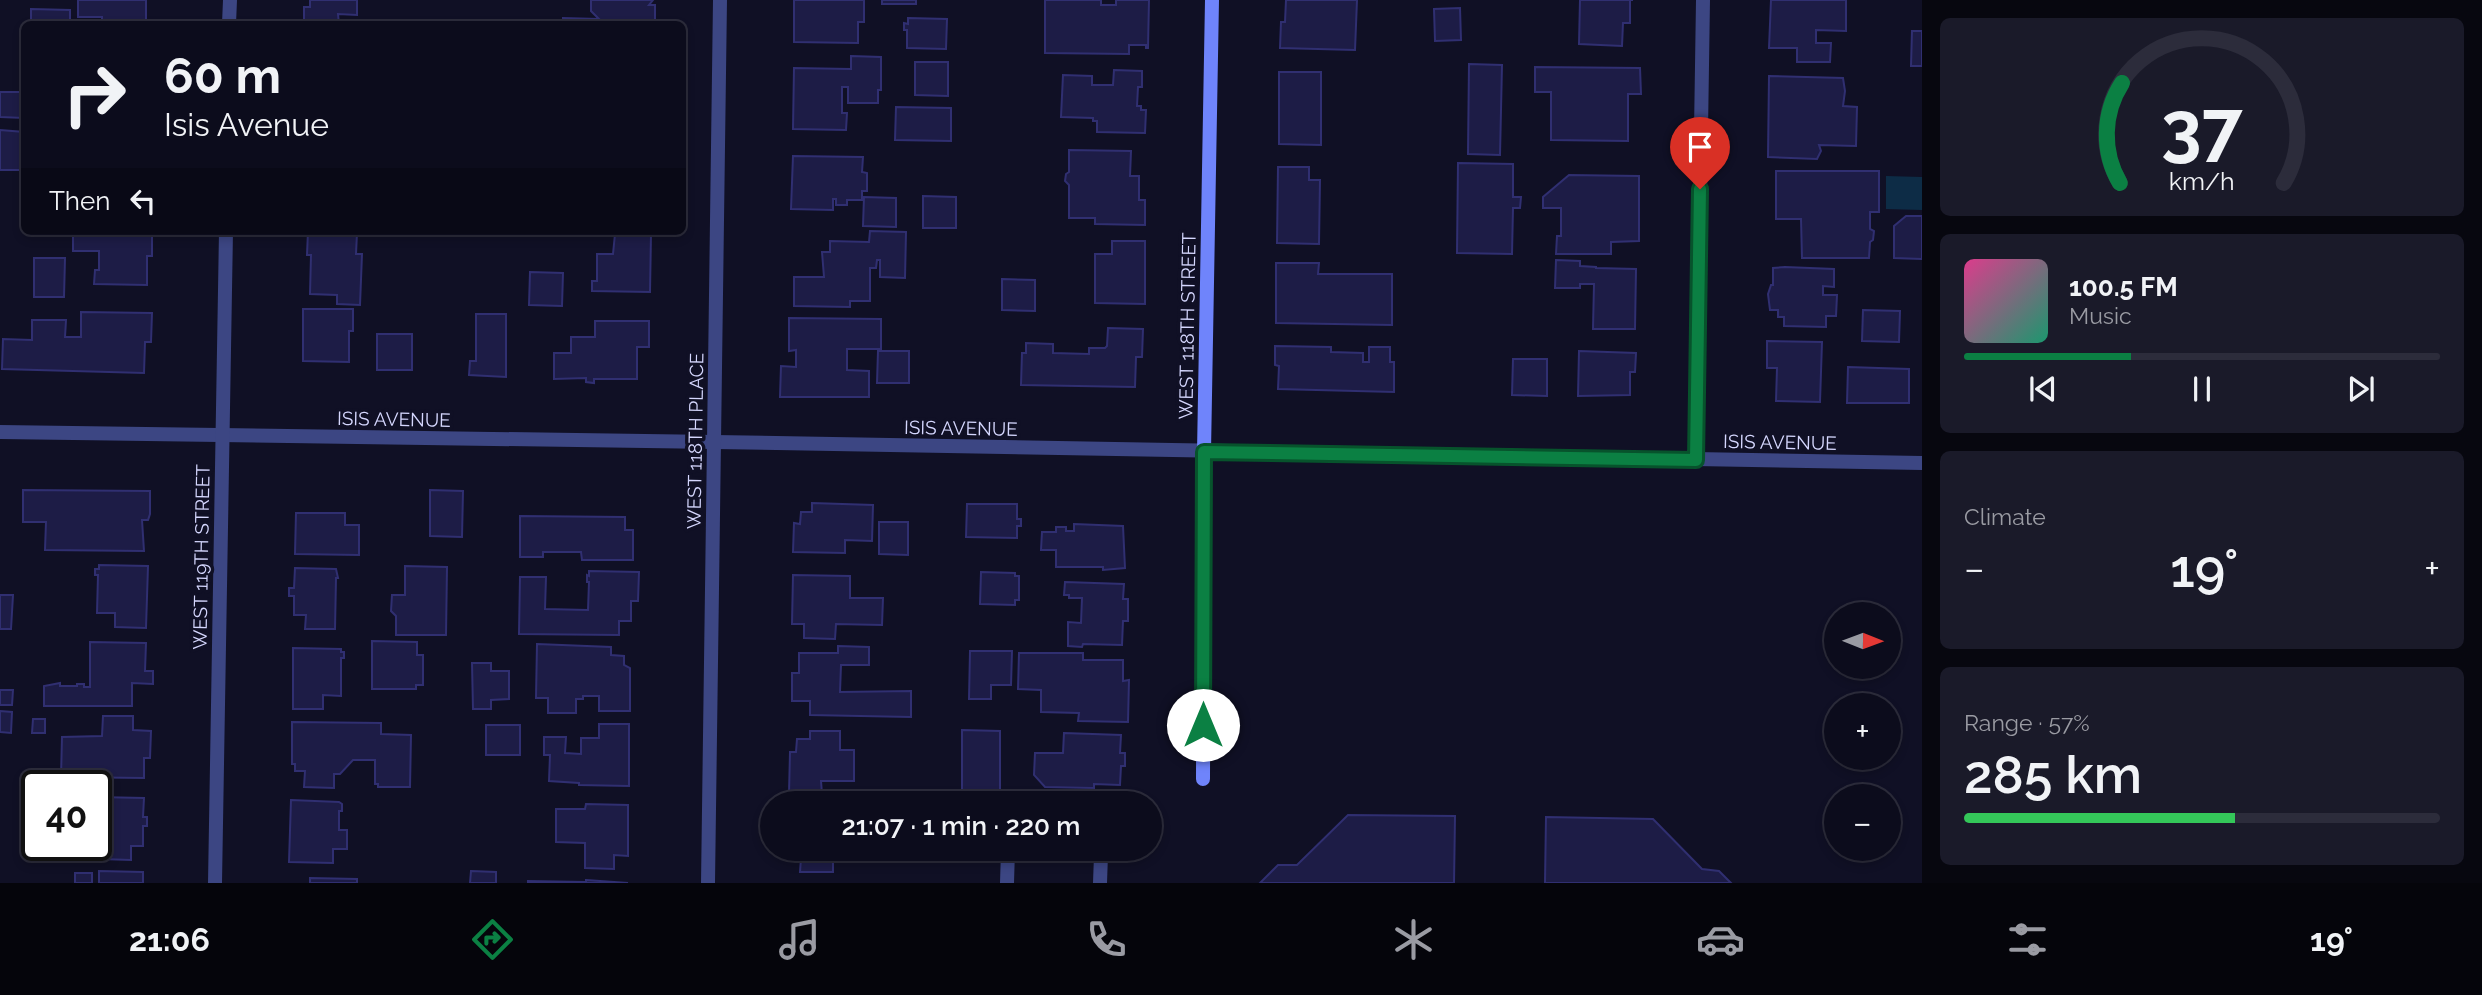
<!DOCTYPE html>
<html lang="en">
<head>
<meta charset="utf-8">
<style>
	:root { --surface:#0c0c1c; --page:#1a1a29; --text:#f1f3f6; --muted:#9a9ba3; --line:#2c2c3b; --accent:#0b8043 }
	body { margin:0; font-family:Raleway,sans-serif; background:var(--page); color:var(--text); height:100vh; display:flex; flex-direction:column; font-size:26px; white-space:nowrap }
	* { box-sizing:border-box; margin:0 }
	p { font-size:23px; color:var(--muted) }
	.icon { flex:none; width:38px; height:38px; fill:none; stroke:currentColor; stroke-width:2; stroke-linecap:round; stroke-linejoin:round }
	.map { position:relative; flex:1; overflow:hidden }
	.details { display:flex; flex-direction:column; gap:18px; padding:18px; background:#07070f; width:560px }
	.details>* { flex:none }
	.banner { position:absolute; left:21px; top:21px; width:665px; height:214px; border-radius:10px; box-shadow:0 4px 10px #0003,0 0 0 2px var(--line); background:#0c0c1c; color:var(--text); overflow:hidden }
	.needle { width:46px; rotate:91deg }
	.tools { position:absolute; left:1824px; top:602px; display:grid; gap:14px }
	.tools a { display:grid; place-items:center; width:77px; height:77px; border-radius:50%; background:var(--surface); box-shadow:0 4px 10px #0003,0 0 0 2px var(--line); font-size:35px }
	.speed { position:absolute; left:21px; top:770px; display:flex; gap:14px; font-size:35px; font-weight:700; text-align:center }
	.speed>* { display:grid; place-content:center; width:91px; height:91px; border-radius:50%; background:var(--surface); box-shadow:0 4px 10px #0003,0 0 0 2px var(--line); line-height:1 }
	.speed .limit { border:4px solid #111; border-radius:10px; background:#fff; color:#111 }
	.pin { position:absolute; display:grid; place-items:center; width:60px; height:60px; color:#fff; margin:-72px -30px; border-radius:50% 50% 50% 0; rotate:-45deg; box-shadow:0 0 7px #0007 }
	.pin .icon { rotate:45deg }
	.me { position:absolute; width:77px; margin:-38px; rotate:0deg; stroke-linejoin:round; filter:drop-shadow(0 0 5px #0008) }
	.turn { display:flex; align-items:center; gap:24px; height:147px; padding:0 28px; font-size:32px }
	.turn .icon { width:91px; height:91px; stroke-width:2.5 }
	.turn b { display:block; font-size:49px; line-height:60px }
	.then { display:flex; align-items:center; height:66px; padding:0 28px; background:#0003; gap:14px; font-size:26px }
	.big { font-size:52px; font-weight:600; line-height:1.1 }
	.details .tile { flex:1; display:flex; flex-direction:column; justify-content:center; gap:10px; min-width:0; padding:0 24px; border-radius:10px; background:var(--page) }
	.details .dial { align-items:center; gap:0 }
	.dial svg { height:182px; overflow:visible; fill:none; stroke:var(--line); stroke-width:7; stroke-linecap:round; text-anchor:middle }
	.dial text { fill:var(--text); stroke:none }
	.song { display:flex; align-items:center; gap:21px }
	.cover { width:84px; height:84px; border-radius:10px; background:linear-gradient(135deg,hsl(330 70% 55%),hsl(160 70% 35%)) }
	.played { height:7px; border-radius:4px; background:linear-gradient(90deg,var(--accent) 35%,var(--line) 35%) }
	.keys { display:flex; justify-content:space-around; direction:ltr }
	.heat { display:flex; justify-content:space-between; align-items:center; font-size:38px; direction:ltr }
	.charge { height:10px; border-radius:5px; background:linear-gradient(90deg,#34c759 57%,var(--line) 0) }
	.trip { position:absolute; left:760px; top:791px; width:402px; height:70px; border-radius:35px; background:var(--surface); box-shadow:0 4px 10px #0003,0 0 0 2px var(--line); font-weight:600; line-height:70px; text-align:center }
	.tab-bar { display:flex; height:112px; justify-content:space-around; align-items:center; background:#05050b; color:var(--muted) }
	.tab-bar .icon { width:49px; height:49px }
	.tab-bar .current { color:var(--accent) }
	.tab-bar b { font-size:32px; color:var(--text) }
	main { display:flex; flex:1; min-height:0 }
	.map>svg:first-child { display:block }
	.water { fill:#0d2c46 }
	.building { fill:#1d1c46; stroke:#302f71; stroke-width:2 }
	.lines { fill:none; stroke-linecap:round; stroke-linejoin:round }
	.lane { stroke:#3c4683; stroke-width:14 }
	.street { stroke:#3c4683; stroke-width:14 }
	.secondary { stroke:#6f84fb; stroke-width:14 }
	.route-casing { stroke:#07532c; stroke-width:18 }
	.route { stroke:#0b8043; stroke-width:12 }
	.labels { text-anchor:middle; stroke-width:7; stroke-linejoin:round; paint-order:stroke }
	.street-label { font-size:19px; fill:#d5d7fe; stroke:#101025 }
</style>
</head>
<body>
<main>
<div class="map">
<svg width="1922" height="883" viewBox="0 0 1922 883">
	<rect width="100%" height="100%" fill="#101025"/>
	<path class="water" d="M1886,176L1922,177V210L1886,209Z"/>
	<g class="building">
		<path d="M78,0H146V21L102,20V17H78Z"/>
		<path d="M310,0H357V15L338,14L339,24H304V7H310Z"/>
		<path d="M591,0H653L649,5H655V24H563V18L599,19L591,11Z"/>
		<path d="M794,0H864V22H858V43L794,42Z"/>
		<rect x="882" y="0" width="34" height="4"/>
		<path d="M1045,0H1101V5H1116V0H1149L1148,48H1146V45H1129V54L1045,53Z"/>
		<path d="M1286,0H1357L1355,50L1280,48L1281,22H1285Z"/>
		<path d="M1580,0H1633H1630V23H1623L1622,46L1579,44Z"/>
		<path d="M1771,0H1846V31L1816,30V43H1831L1830,62H1797V48H1769Z"/>
		<path d="M1460,8L1461,40L1435,41L1434,9Z"/>
		<path d="M31,9L70,10V24H38V21H31Z"/>
		<path d="M908,18L947,19L946,49L907,48V30H904V23L908,24Z"/>
		<path d="M1912,31H1922V66H1911Z"/>
		<path d="M851,56L881,57V90H878V103H848V87H842V113H847L846,130L793,129L794,68L851,69Z"/>
		<path d="M915,62H948V96L915,95Z"/>
		<path d="M1469,64L1502,65L1500,155L1468,154Z"/>
		<path d="M1535,67L1640,68L1641,94H1628V141L1551,140V92H1535Z"/>
		<path d="M1114,70L1142,71V87H1138L1137,106H1141V110H1146L1145,133L1097,132V121H1093V118L1061,117L1063,75L1092,76V85H1113Z"/>
		<path d="M1279,72H1321V145L1279,144Z"/>
		<path d="M1769,76L1843,78L1845,91L1843,106L1857,107L1856,146L1819,145L1821,151L1817,159L1768,157Z"/>
		<path d="M0,92H24V118L0,117Z"/>
		<path d="M896,107L951,108V141L895,140Z"/>
		<path d="M0,130L24,132V170H0Z"/>
		<path d="M1069,150L1131,151L1130,176H1139V200H1145V225L1095,224V218H1069V185L1065,181L1066,174L1069,172Z"/>
		<path d="M793,156L863,157L862,172L867,173V191H862V200H847V205H836V199H833V210L791,209Z"/>
		<path d="M1458,163L1513,164V197H1521L1520,208H1513L1512,254L1457,253Z"/>
		<path d="M1278,167H1309V180H1320L1319,244L1277,243Z"/>
		<path d="M1776,171H1879V212H1870V229L1874,231L1873,240L1870,242L1869,258H1802L1801,219H1776Z"/>
		<path d="M1569,175L1639,176V241L1611,242V254H1556L1557,236H1561V208H1543V197Z"/>
		<path d="M923,196L956,197V228H923Z"/>
		<path d="M864,197L896,198V227L863,226Z"/>
		<path d="M1906,216H1922V259L1894,258V226Z"/>
		<path d="M73,231H152V256H147V285L94,284L95,270H99V251H73Z"/>
		<path d="M308,231L357,233L356,254H362L360,305L337,304V295L310,294L311,255H307Z"/>
		<path d="M870,231L906,232L905,278L880,277V260H877L876,268H870V301H850V307L794,306V277H824L822,252H830V241L869,242Z"/>
		<path d="M615,234H651L650,292L592,291V281H597V254H613Z"/>
		<path d="M1112,241H1145V304L1095,303V254H1112Z"/>
		<path d="M34,258H65L64,297H34Z"/>
		<path d="M1556,260L1580,261V266L1596,267V268L1636,269L1635,329H1593L1594,284H1580V288H1555Z"/>
		<path d="M1276,263H1319L1318,274H1392V325L1276,323Z"/>
		<path d="M1785,267L1834,269V287L1823,286V295H1837L1836,316H1826V327L1784,326V317H1778V310H1770L1768,294L1771,285H1773V268Z"/>
		<path d="M530,272L563,273L562,306L529,305Z"/>
		<path d="M1002,279L1035,280V311L1002,310Z"/>
		<path d="M303,309H353V331H349V362L303,361Z"/>
		<path d="M1863,310L1900,311L1899,342L1862,341Z"/>
		<path d="M81,312L152,313L151,342H145L144,373L2,369L3,339L32,340V320H66L65,337H81Z"/>
		<path d="M476,314H506V377L469,375L470,361H476Z"/>
		<path d="M789,318L881,319V349H847V370L869,371V397H780L781,366L796,367V350L789,351Z"/>
		<path d="M595,321H649V347H637V379H594V383L586,382V378L554,379V353H571V337H595Z"/>
		<path d="M1108,328L1143,329L1142,357H1136L1135,387L1021,385L1022,353H1026V343L1053,344V353L1089,354V348H1105L1107,346Z"/>
		<rect x="377" y="334" width="35" height="36"/>
		<path d="M1767,341L1822,342L1820,402L1776,401L1777,368H1767Z"/>
		<path d="M1275,346L1331,347V352L1363,353V362H1369V347H1390V362H1394V392L1278,389L1279,366L1275,365Z"/>
		<path d="M878,351H909V383H877Z"/>
		<path d="M1579,351L1636,353L1635,372H1630V395L1578,396Z"/>
		<path d="M1513,359H1547V396L1512,395Z"/>
		<path d="M1848,367L1909,369V403H1847Z"/>
		<path d="M23,490L150,491V514L148,520H142L144,551L45,550L46,522H23Z"/>
		<path d="M430,490L463,491L462,537L430,536Z"/>
		<path d="M812,503L873,505L872,541L845,540V553L793,552L794,523L800,524L801,512H812Z"/>
		<path d="M967,504H1017V519H1021V526H1017V538L966,537Z"/>
		<path d="M296,513H345V525H359V555L295,554Z"/>
		<path d="M520,516L625,517V530H633V560H582L581,552H543V557H520Z"/>
		<path d="M879,522H908V555L879,554Z"/>
		<path d="M1074,524L1123,526L1125,568L1103,570V567H1056V550H1041L1042,532H1056V527H1066V531H1074Z"/>
		<path d="M99,565L148,566L146,628L115,627V613H97L98,575H95V569H99Z"/>
		<path d="M405,566L447,567L446,635H396V616L391,611L392,595H405Z"/>
		<path d="M295,568L336,569L338,578H336L335,629H305L306,615H294V596H289V588H294Z"/>
		<path d="M589,571L639,572L638,601H631V621H619V635L519,634L520,577H546L545,609L588,610L589,582H587V575L589,576Z"/>
		<path d="M981,572L1015,573V576H1019V600H1015V605L980,604Z"/>
		<path d="M793,575L850,576V598H883L882,625L836,624L835,639L804,638V624H792Z"/>
		<path d="M1065,582L1124,584L1123,599H1128V621H1123L1122,645L1083,644L1082,647L1068,646V622L1081,623L1082,598H1069V595H1064Z"/>
		<path d="M0,595H13L11,629H0Z"/>
		<path d="M372,641L417,642V655H423V685H416V689H372Z"/>
		<path d="M90,642L146,643L145,671H153V684L132,683V706H44V686L60,683V686H77V684H84V687H90Z"/>
		<path d="M537,644L611,647V655L624,656V665L630,668V711H599V696H583V699H576V713H548V698H536Z"/>
		<path d="M838,646L869,647V665H841L840,692L911,691V717L810,715V701H792V673H799V653H838Z"/>
		<path d="M293,648L341,649V652H344V658H341V696L323,695V709H293Z"/>
		<path d="M970,651H1012L1011,685H991V699H969Z"/>
		<path d="M1019,653H1083V660H1123V681L1129,680L1128,722L1078,721L1079,713L1041,712V690L1018,689Z"/>
		<path d="M472,663H491V671H509V699L491,700V709H473Z"/>
		<path d="M0,690H13L12,705H0Z"/>
		<path d="M0,711L12,712L11,733L0,732Z"/>
		<path d="M103,716H133V730L151,731L150,758H144V778L61,777L62,737L102,736Z"/>
		<path d="M33,719H45V733H32Z"/>
		<path d="M292,722L381,723V734L411,735L410,787H378V784H375V760H353L340,774H334V788L304,787L305,771H295V764H292Z"/>
		<path d="M599,724H629V786L579,785V783L549,781L550,755H544V737H566L565,753L581,754V738H599Z"/>
		<rect x="486" y="725" width="34" height="30"/>
		<path d="M962,730L1000,731V795L964,797L962,795Z"/>
		<path d="M810,731H840V750H854V781H821L822,794H789L790,752H796L797,739H810Z"/>
		<path d="M1064,733L1121,735L1120,753H1125V766H1121L1120,785L1094,784V788L1045,787L1034,775L1035,753H1063Z"/>
		<path d="M96,797L144,798L143,817H147V826H143V846H131V860L101,859L102,822H96V835Z"/>
		<path d="M291,800L339,802L342,804V811H339V830H347V849H333V863L289,862Z"/>
		<path d="M586,804L628,805V856L614,855V869L585,868V843L556,842V809H585Z"/>
		<path d="M1348,815L1455,816L1454,883H1260L1278,865H1297Z"/>
		<path d="M1546,817L1653,819L1702,869L1719,871L1731,883H1545Z"/>
		<path d="M789,849H833V872H800L801,858H789Z"/>
		<rect x="915" y="849" width="35" height="10"/>
		<path d="M99,871L143,872V883H99Z"/>
		<path d="M471,871L496,872V883H470Z"/>
		<rect x="75" y="873" width="17" height="10"/>
		<path d="M310,878L357,879V883H310Z"/>
		<path d="M586,880L628,883H528V881L586,882Z"/>
	</g>
	<g class="lines">
		<path class="lane" d="M1007,883L1008,850L1101,855L1100,883"/>
		<g class="street">
			<path d="M229,24L230,0"/>
			<path d="M0,432L714,442L1922,463"/>
			<path d="M1696,460L1703,0"/>
			<path d="M215,883L226,231"/>
			<path d="M708,883L720,0"/>
		</g>
		<path class="secondary" d="M1203,779L1204,452L1212,0"/>
	</g>
	<g class="lines">
		<defs>
			<path id="route" d="M1203,725L1204,452L1696,460L1700,189"/>
		</defs>
		<use href="#route" class="route-casing"/>
		<use href="#route" class="route"/>
	</g>
	<g class="labels">
		<g class="street-label">
			<text transform="translate(1187 326) rotate(-89)" y="7">WEST 118TH STREET</text>
			<text transform="translate(394 419) rotate(1)" y="7">ISIS AVENUE</text>
			<text transform="translate(961 428) rotate(1)" y="7">ISIS AVENUE</text>
			<text transform="translate(695 441) rotate(-89)" y="7">WEST 118TH PLACE</text>
			<text transform="translate(1780 442) rotate(1)" y="7">ISIS AVENUE</text>
			<text transform="translate(201 557) rotate(-89)" y="7">WEST 119TH STREET</text>
		</g>
	</g>
</svg>
<div class="tools">
<a><svg class="needle" viewBox="-14 -14 28 28"><path d="M0-13l5 13h-10z" fill="#e53935"/><path d="M0 13l5-13h-10z" fill="#9a9ba3"/></svg></a>
<a>+</a>
<a>−</a>
</div>
<div class="speed"><div class="limit">40</div></div>
<div class="pin" style="left:1700px;top:189px;background:#d93025"><svg class="icon" aria-label="arrive" viewBox="0 0 24 24"><path d="M6 21V4h12l-3 4 3 4H6"/></svg></div>
<svg class="me" style="left:1203px;top:725px" viewBox="-20 -20 40 40"><circle r="19" fill="#fff"/><path d="M0-13L10 11 0 6-10 11z" fill="#0b8043"/></svg>
<div class="trip">21:07 · 1 min · 220 m</div>
<div class="banner">
<div class="turn"><svg class="icon" aria-label="right" viewBox="0 0 24 24"><path d="M7 20v-9h11M14 6l5 5-5 5"/></svg><div><b>60 m</b>Isis Avenue</div></div>
<div class="then">Then<svg class="icon" aria-label="left" viewBox="0 0 24 24"><path d="M17 20v-9H6M10 6l-5 5 5 5"/></svg></div>
</div>
</div>
<section class="details">
<div class="tile dial"><svg viewBox="0 0 100 80">
<path d="M14 69A42 42 0 1 1 86 69"/>
<path d="M14 69A42 42 0 0 1 15 25" stroke="#0b8043"/>
<text x="50" y="56" font-size="32" font-weight="700">37</text>
<text x="50" y="72" font-size="11">km/h</text>
</svg></div>
<div class="tile">
<div class="song"><i class="cover"></i><div><b>100.5 FM</b><p>Music</p></div></div>
<div class="played"></div>
<div class="keys"><svg class="icon" aria-label="previous" viewBox="0 0 24 24"><path d="M18 5L8 12l10 7zM5 5v14"/></svg><svg class="icon" aria-label="pause" viewBox="0 0 24 24"><path d="M8 5v14M16 5v14"/></svg><svg class="icon" aria-label="next" viewBox="0 0 24 24"><path d="M6 5l10 7-10 7zM19 5v14"/></svg></div>
</div>
<div class="tile"><p>Climate</p>
<div class="heat"><a>−</a><b class="big">19°</b><a>+</a></div>
</div>
<div class="tile"><p>Range · 57%</p><b class="big">285 km</b><div class="charge"></div></div>
</section>
</main>
<nav class="tab-bar">
<b>21:06</b>
<svg class="icon current" aria-label="directions" viewBox="0 0 24 24"><path d="M12 3l9 9-9 9-9-9zM9 14v-3h6M13 9l2 2-2 2"/></svg>
<svg class="icon" aria-label="music" viewBox="0 0 24 24"><path d="M9 18V5l10-2v13"/><circle cx="6" cy="18" r="3"/><circle cx="16" cy="16" r="3"/></svg>
<svg class="icon" aria-label="phone" viewBox="0 0 24 24"><path d="M5 4h4l2 5-3 2q2 4 5 5l2-3 5 2v4C11 20 4 13 5 4z"/></svg>
<svg class="icon" aria-label="climate" viewBox="0 0 24 24"><path d="M12 3v18M4 7l16 10M4 17L20 7"/></svg>
<svg class="icon" aria-label="car" viewBox="0 0 24 24"><path d="M5 17H2v-5l4-1 3-4h7l3 4 3 1v5h-3M9 17h6M6 11h13"/><circle cx="7" cy="17" r="2"/><circle cx="17" cy="17" r="2"/></svg>
<svg class="icon" aria-label="filters" viewBox="0 0 24 24"><path d="M4 7h16M4 17h16"/><circle cx="9" cy="7" r="2"/><circle cx="15" cy="17" r="2"/></svg>
<b>19°</b>
</nav>
</body>
</html>
